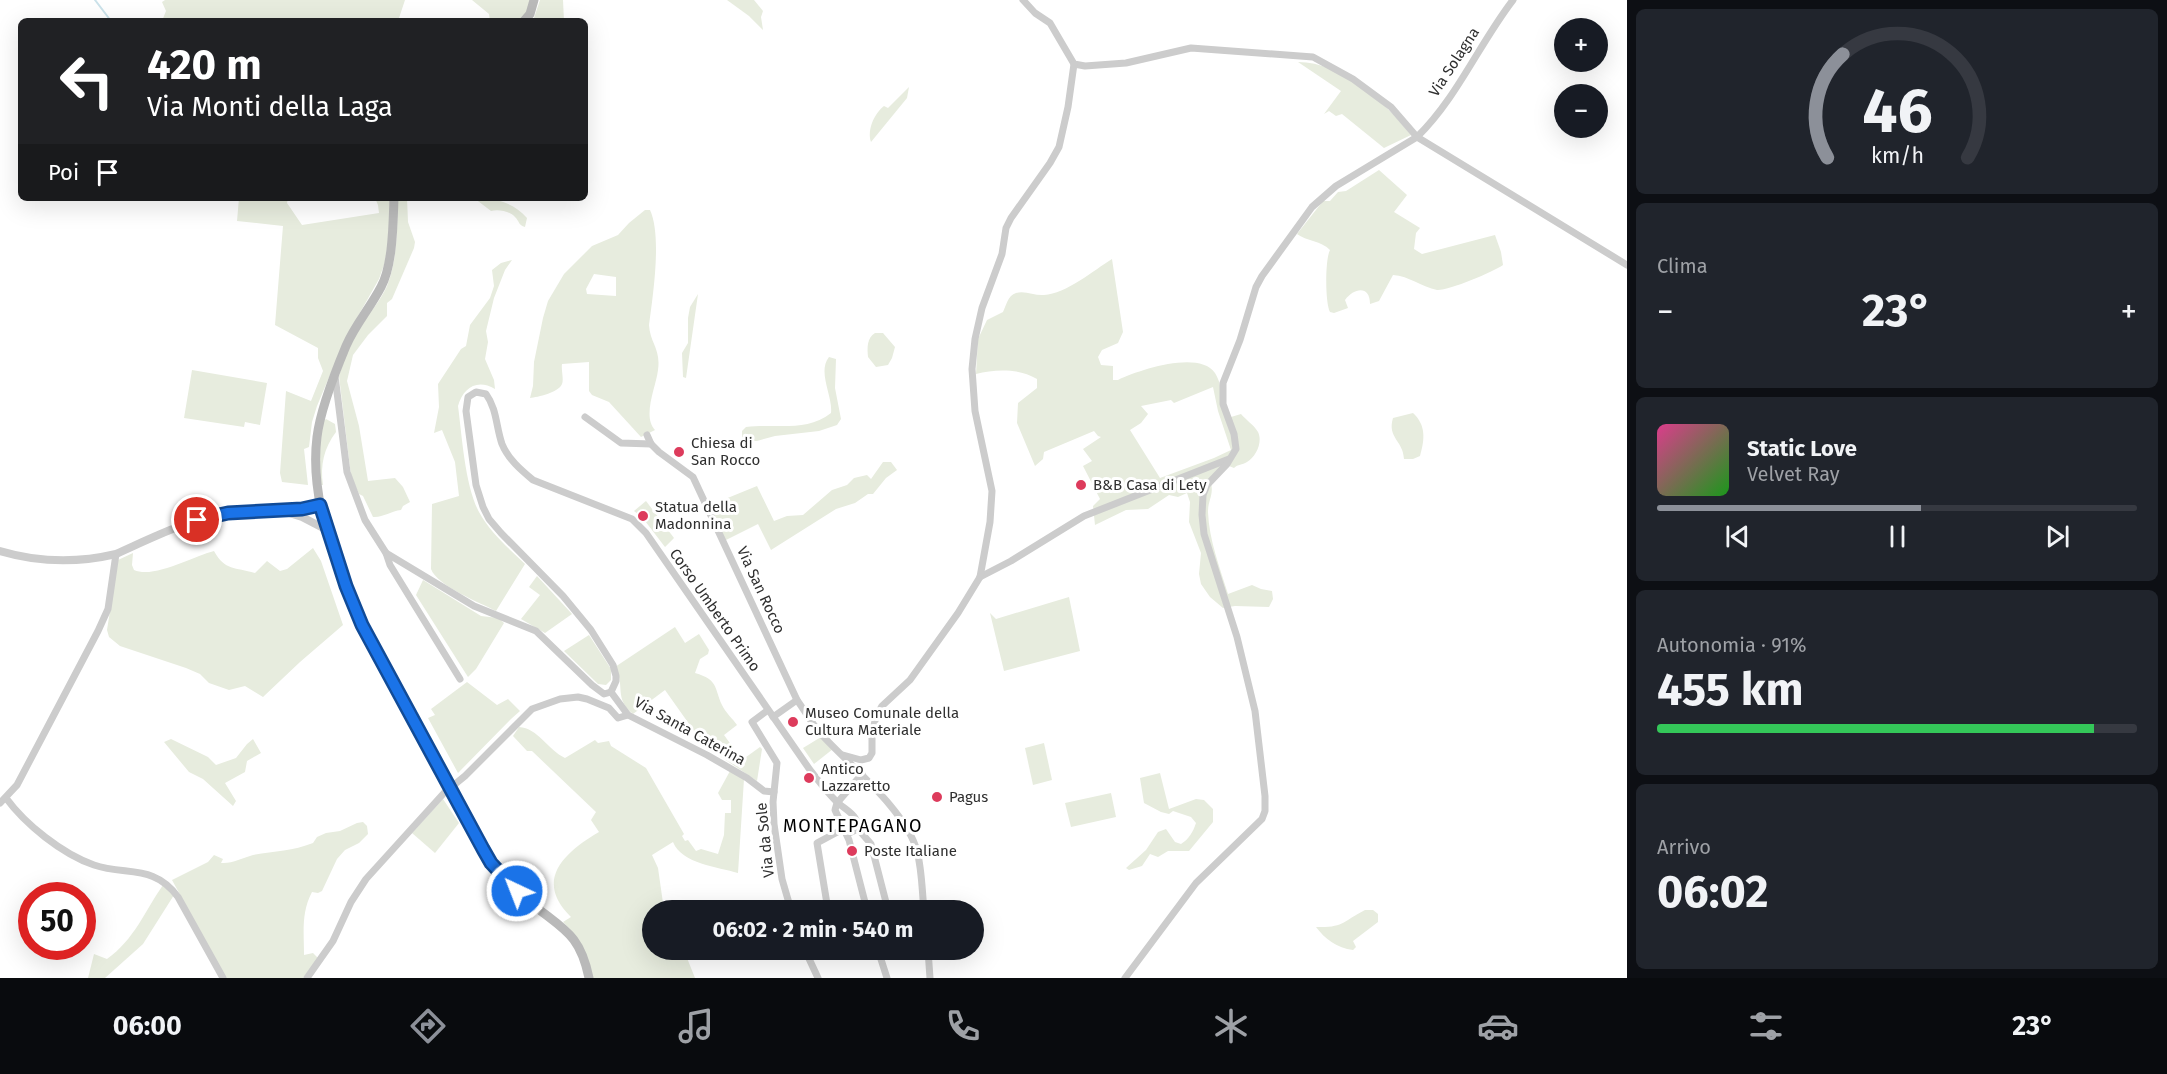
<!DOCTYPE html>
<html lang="it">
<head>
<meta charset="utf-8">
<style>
	:root { --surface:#171b24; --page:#20242c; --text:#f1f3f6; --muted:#9ea1a6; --line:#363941; --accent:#8c9099 }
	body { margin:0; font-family:"Fira Sans",sans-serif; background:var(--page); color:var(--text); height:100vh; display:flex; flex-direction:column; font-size:22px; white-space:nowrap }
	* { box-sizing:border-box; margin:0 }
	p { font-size:20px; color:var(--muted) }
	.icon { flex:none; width:33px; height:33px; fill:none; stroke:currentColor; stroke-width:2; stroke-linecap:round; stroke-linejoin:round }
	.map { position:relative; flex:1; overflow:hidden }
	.details { display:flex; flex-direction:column; gap:9px; padding:9px; background:#0d0f14; width:540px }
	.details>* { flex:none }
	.hud { position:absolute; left:18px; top:18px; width:570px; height:183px; border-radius:9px; box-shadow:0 6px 24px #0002; background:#202124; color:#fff; overflow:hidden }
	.controls { position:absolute; left:1554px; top:18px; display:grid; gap:12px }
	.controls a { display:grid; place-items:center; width:54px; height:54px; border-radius:50%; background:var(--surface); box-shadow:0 6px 24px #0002; font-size:30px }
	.speed { position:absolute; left:18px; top:882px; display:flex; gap:12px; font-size:30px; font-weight:700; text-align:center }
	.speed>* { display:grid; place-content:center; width:78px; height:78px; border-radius:50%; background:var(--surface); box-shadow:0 6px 24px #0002; line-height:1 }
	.speed .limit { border:9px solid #d22; background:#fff; color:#111 }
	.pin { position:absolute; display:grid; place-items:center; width:51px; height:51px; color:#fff; margin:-26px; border:3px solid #fff; border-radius:50%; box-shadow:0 2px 6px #0007 }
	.me { position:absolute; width:66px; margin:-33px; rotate:317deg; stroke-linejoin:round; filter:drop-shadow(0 0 4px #0008) }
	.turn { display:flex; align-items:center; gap:21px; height:126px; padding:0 30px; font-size:27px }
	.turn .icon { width:78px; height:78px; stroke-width:2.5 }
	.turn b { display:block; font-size:42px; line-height:51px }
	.then { display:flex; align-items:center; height:57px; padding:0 30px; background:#0003; gap:12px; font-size:22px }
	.big { font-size:45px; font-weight:700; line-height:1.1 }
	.details .card { flex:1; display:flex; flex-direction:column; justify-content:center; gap:9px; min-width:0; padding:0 21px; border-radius:9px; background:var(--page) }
	.details .dial { align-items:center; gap:0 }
	.dial svg { height:156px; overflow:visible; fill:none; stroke:var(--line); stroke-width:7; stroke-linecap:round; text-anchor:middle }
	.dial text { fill:var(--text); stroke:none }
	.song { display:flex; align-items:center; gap:18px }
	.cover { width:72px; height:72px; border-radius:9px; background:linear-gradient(135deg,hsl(330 70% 55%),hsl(120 70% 35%)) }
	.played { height:6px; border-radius:3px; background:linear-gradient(90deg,var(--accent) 55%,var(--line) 55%) }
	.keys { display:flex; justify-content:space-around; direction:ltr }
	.heat { display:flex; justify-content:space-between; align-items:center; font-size:33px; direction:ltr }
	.charge { height:9px; border-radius:4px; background:linear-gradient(90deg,#34c759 91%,var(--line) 0) }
	.trip { position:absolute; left:642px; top:900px; width:342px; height:60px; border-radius:30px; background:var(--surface); box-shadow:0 6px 24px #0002; font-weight:700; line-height:60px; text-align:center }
	.menu { display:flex; height:96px; justify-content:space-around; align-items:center; background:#090b0e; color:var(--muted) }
	.menu .icon { width:42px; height:42px }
	.menu .selected { color:var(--accent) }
	.menu b { font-size:27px; color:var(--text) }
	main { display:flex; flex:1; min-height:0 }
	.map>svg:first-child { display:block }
	.green { fill:#e7ecde; fill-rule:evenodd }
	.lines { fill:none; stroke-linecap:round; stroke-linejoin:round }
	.stream { stroke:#cbe2ea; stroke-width:2 }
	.minor { stroke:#ccc; stroke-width:7 }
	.tertiary { stroke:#ccc; stroke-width:8 }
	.secondary { stroke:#b9b9b9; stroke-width:9 }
	.route-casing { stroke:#114b97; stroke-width:15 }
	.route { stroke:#1a73e8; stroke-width:10 }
	.poi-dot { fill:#dd3b5c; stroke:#fff; stroke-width:2 }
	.labels { text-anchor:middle; stroke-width:6; stroke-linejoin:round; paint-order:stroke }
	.street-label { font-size:15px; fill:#2f2f2f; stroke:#fff }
	.poi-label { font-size:15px; fill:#2f2f2f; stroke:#fff; text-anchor:start }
	.quarter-label { font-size:18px; letter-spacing:1.5px; fill:#000; stroke:#fff }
</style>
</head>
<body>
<main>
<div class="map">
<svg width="1627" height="978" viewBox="0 0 1627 978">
	<rect width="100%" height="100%" fill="#fff"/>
	<g class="green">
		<path d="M165,0H405L398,21H162L166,11L162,2Z"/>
		<path d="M472,0H531L527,12L520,21H490L489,14Z"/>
		<path d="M540,0H563L564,21H533Z"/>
		<path d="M727,0H754L763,11L761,17L763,30L749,16Z"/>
		<path d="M1298,62C1342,62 1385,102 1411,135L1384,148L1342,114L1336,116L1329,111L1324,114L1341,91Z"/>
		<path d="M909,87L907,98L871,142C867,130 874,114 884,106L888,108Z"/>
		<path d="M1379,170L1407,195L1394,212L1420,228L1416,233L1414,249L1422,254L1495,235L1501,252L1503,265C1493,272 1448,291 1437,290C1422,287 1409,276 1393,275L1379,301L1370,304C1370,285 1354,288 1345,300L1348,308L1334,313L1330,312C1325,303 1325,259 1330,250C1322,241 1306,241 1297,234L1323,201H1330L1338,192L1346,191Z"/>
		<path d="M239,198H288L287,203L302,225L379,213L378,205L375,198H391L388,242L385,262L379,279L345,339L317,406L312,422L309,447L304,449L308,485L282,482L280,473L286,391L311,401L323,371L318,358V348L275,325L283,226L237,221Z"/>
		<path d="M398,198H407L408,222L415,242L414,248L392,299L387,303V316L368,335L353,355L347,381L359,426L368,481L395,478L403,487L410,502L403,506L401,510C391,511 382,518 373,517L363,496L359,494L351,476L339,376C344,359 351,343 359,329C368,314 380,302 387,286C398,258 397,227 398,198Z"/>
		<path d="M474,198C495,198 513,202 527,218L525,227C518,225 520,222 515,217C510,211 498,209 491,211Z"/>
		<path d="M645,210H650C662,236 653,295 649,325C650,343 661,349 658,370C656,387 642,416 655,430L641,437L609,402L592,395L589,391V362L562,364C561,370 564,379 562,384C558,393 538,397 530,398L533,386L534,362L543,318L548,301L564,274L592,246L618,235L629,223ZM594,274L616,277V296L587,294L586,289Z"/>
		<path d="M1112,259L1123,332L1118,343L1102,350L1098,357L1101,365L1113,366V380H1118C1139,370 1199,350 1215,373C1220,381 1220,387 1222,395C1225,403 1228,410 1231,417L1241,414C1246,420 1254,425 1258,432C1263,442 1256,457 1247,462C1242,465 1238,464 1234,468L1229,466L1210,480C1215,494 1208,499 1208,512C1209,540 1220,568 1228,594L1252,585L1261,589L1272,591L1273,599L1269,607L1235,606L1223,608L1210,597L1201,584L1199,574L1201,553L1189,522L1190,502L1187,493L1178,497L1169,495L1148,509L1126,510L1095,525L1093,506L1100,499L1083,466L1092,461L1083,449L1101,437L1098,436L1094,431L1044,452L1043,459L1035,466L1017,423L1018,403L1037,388V379C1019,368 995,369 976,374L978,339L987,320L1003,312C1006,306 1008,295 1016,293C1025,290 1035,296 1044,295C1066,294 1094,270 1112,259ZM1213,387L1218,411L1231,450L1214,458L1160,478L1130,430L1141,423L1148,414L1141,406L1171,400L1174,403Z"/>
		<path d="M512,260L505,270L494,298L486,331L488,342L485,359L494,380L495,389C477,378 463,388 458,406C462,436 465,486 479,512C490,532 508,548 525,564L496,611C481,603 437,586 431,569L432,504L459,496L455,462L442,430L434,433L439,407L438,384L461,349L466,346L470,325L490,298L494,286L492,270L501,263Z"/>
		<path d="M698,294L686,378L683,377L682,353L688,343V318L690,307Z"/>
		<path d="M875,333H883L895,347L892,358L888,365L876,367L868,357C867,347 867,338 875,333Z"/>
		<path d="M829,357L836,359L835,388L841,419L837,425L819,431L775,436L757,441H748L742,438V431L746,427C775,423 805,433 831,413C833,396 817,372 829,357Z"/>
		<path d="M192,370L267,383L260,425L245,422L244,427L184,418Z"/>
		<path d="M1413,413C1426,425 1425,439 1420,456L1413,459H1404C1403,440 1387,438 1393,418Z"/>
		<path d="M326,419L335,424L336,432C324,448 320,465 323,485H320L318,465L322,422Z"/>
		<path d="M883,462H891L897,470L886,478L873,494H868L855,503L836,509L771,550L758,524L724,541L708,506L757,486L774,521L787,516L803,515L832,490L847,485L854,478L867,475L871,479Z"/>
		<path d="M646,501L674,538L665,547L642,517L634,511Z"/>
		<path d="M313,548L321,561L343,625L300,662L263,697L245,686L229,690L209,683L200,674L186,668L120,646L109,637L107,630L118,560L133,553L132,565L134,570C154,579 194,556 214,551C225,571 235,567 255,573L267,561L280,571L287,569Z"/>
		<path d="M537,576L572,614L545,633L521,619L540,595L529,587Z"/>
		<path d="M423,580L481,616L498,618L504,623L476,669L468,677L416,595Z"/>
		<path d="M1069,597L1080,651L1004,671L990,613L996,619Z"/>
		<path d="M675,627L685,643L699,634L709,650L708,654L700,659L695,673C719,680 714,688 722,705C725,712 733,719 737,725L724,735L742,760L760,747L762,749L757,781L696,740L699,738L665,690L633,714C613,697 626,686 615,667Z"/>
		<path d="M589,635L611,669V680L606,685L598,684L564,651Z"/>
		<path d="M467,682L497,705L508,699L520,711L511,719L458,773L428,718L435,715L431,709Z"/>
		<path d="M519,727C538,728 548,750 565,758L595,740L598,743L609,741L611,746L646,768L684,834L682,836L685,841L688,840L696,851L701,849L718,854L724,835L725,813H731V800H722L718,793L730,771L744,779L738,873C718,867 682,864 673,842L652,855L658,868L664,910H652V950H673L676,956L687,958L695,978H592L570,929L563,922L571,917C533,880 565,852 599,832L591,820L596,812L532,751H527L513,736Z"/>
		<path d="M821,737L833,749L814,764L803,748Z"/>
		<path d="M171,739L208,757L216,765L236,758L247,744L253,739L261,753L247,761L245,772L225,783L236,801L233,806L203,779L189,772L164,742Z"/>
		<path d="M1044,743L1052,780L1033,785L1025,748Z"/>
		<path d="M1160,773L1169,809L1196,799L1204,800L1213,809V822L1189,851H1168L1158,857L1150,854L1142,866L1129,870L1126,868L1146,850L1158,832L1166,829L1175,842L1181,844C1189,839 1193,832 1196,823L1191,817L1173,811L1169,814L1161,812L1144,803L1140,778Z"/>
		<path d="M1111,793L1116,817L1071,827L1065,803Z"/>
		<path d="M443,799L459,823L435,853L412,833Z"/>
		<path d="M363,822L367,826L368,834L359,843L345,850L337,859L322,891L318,893L312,892C301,913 304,932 304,955L313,953L318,958L303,978H226L172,880L208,862L214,855L223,859L221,863C232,864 242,858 253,855C274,851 293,851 313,843L317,837L326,833L340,831L357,823Z"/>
		<path d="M163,885L174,895L143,944L105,978H88L94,954L107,959C134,940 145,911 163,885Z"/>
		<path d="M1365,910H1373L1378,914V922L1353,941L1356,947L1353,950C1337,948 1325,939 1316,927C1344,928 1343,921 1365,910Z"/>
	</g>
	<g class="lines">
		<path class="stream" d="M95,0L111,21"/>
		<g class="minor">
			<path d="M1023,0L1035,13L1050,23L1074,64L1085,66L1126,63L1191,48L1313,57L1353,79L1391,107L1417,137C1457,98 1479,44 1513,0"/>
			<path d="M335,376L347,472L365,520L386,553L474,606L536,631L592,685L604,694L611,692"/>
			<path d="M585,417L621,443L651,444"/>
			<path d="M647,435L651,444L659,452L693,477L797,700C805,711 812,724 821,734C849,765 906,810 917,851C922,870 922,891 924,910"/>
			<path d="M386,553L390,565L460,679"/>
			<path d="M980,577L1011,561L1084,516L1229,459"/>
			<path d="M611,692L616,681V676L613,665L591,630L563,596L501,533L489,519L483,507L476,485L466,411L468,397L476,392L486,394C497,409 496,427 502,444C508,459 521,470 533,480L632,519L646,533L810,770C818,780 826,791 835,800C843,809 859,814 858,829L849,833L843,829"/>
			<path d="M611,692L628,715L707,755L747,778L764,791L774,792"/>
			<path d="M768,710L752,722L777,763L773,802L774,824L782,879L791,910"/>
			<path d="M773,717L797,700"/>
			<path d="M843,755L861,760L869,758L872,753V733L876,717L882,706L910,680L958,613L980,577L990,522L992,491L975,411L972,369L975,339L982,308L1002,254L1006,228L1011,218L1050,163L1059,147L1068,107L1074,64"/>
			<path d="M862,774L837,803L835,810L849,840L867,910"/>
			<path d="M6,798C25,824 62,854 94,865C127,876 154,864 178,897L223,978"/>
			<path d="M0,803L17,785L98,631L108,609L116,554"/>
			<path d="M858,829L871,844L888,910"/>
			<path d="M828,910L817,843L843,829"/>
			<path d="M805,950L818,978"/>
			<path d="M878,950L887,978"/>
			<path d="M928,950L930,978"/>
			<path d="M307,978L333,941L351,902L366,879L444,793L465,776L532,709L560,699L578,697L587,699L609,708L618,718L628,715"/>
			<path d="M1125,978L1196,883L1262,819L1265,811V796L1255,711L1237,637L1204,534L1202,515L1203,495L1207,485L1227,464L1236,449L1234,434L1223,404V383L1240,340L1256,287L1262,276L1312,207L1336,186L1417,137L1627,265"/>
		</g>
		<g class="tertiary">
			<path d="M283,511L302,517L327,530"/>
			<path d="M0,551C37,562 78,563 116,554C152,538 189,519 228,513C259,507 290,511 320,505"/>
		</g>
		<g class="secondary">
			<path d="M524,21L530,14L534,0"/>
			<path d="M394,198C393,224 393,265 381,287C370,308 355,325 346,346C336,370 320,412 317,437C309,501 337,567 362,625L483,849C496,870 513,888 532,904C564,930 580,934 589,978"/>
		</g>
	</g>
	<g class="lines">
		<defs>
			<path id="route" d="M197,520L228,513L302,509L320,505L346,586L362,625L483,849L491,863L517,891"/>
		</defs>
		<use href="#route" class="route-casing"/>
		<use href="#route" class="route"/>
	</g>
	<g class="poi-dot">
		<circle cx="679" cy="452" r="6"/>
		<circle cx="1081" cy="485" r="6"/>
		<circle cx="643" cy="516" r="6"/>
		<circle cx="793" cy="722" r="6"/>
		<circle cx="809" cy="778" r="6"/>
		<circle cx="937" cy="797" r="6"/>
		<circle cx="852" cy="851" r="6"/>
	</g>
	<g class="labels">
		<g class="street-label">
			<text transform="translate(1454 62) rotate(-57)" y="5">Via Solagna</text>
			<text transform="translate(761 590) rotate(65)" y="5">Via San Rocco</text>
			<text transform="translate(715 610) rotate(55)" y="5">Corso Umberto Primo</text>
			<text transform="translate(690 731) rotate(29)" y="5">Via Santa Caterina</text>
			<text transform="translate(765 840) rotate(-96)" y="5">Via da Sole</text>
		</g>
		<g class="poi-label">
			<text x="691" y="448">Chiesa di<tspan x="691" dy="17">San Rocco</tspan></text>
			<text x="1093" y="490">B&amp;B Casa di Lety</text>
			<text x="655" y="512">Statua della<tspan x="655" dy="17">Madonnina</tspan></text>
			<text x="805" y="718">Museo Comunale della<tspan x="805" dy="17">Cultura Materiale</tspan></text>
			<text x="821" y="774">Antico<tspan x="821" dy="17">Lazzaretto</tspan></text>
			<text x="949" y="802">Pagus</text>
			<text x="864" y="856">Poste Italiane</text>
		</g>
		<g class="quarter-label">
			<text x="853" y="832">MONTEPAGANO</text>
		</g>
	</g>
</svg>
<div class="controls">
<a>+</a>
<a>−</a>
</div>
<div class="speed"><div class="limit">50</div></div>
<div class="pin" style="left:197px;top:520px;background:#d93025"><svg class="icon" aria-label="arrive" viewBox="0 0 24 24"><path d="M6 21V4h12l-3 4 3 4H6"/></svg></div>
<svg class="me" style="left:517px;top:891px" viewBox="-20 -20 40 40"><circle r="17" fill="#1a73e8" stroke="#fff" stroke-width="3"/><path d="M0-11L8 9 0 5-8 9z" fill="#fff"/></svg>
<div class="trip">06:02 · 2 min · 540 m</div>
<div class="hud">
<div class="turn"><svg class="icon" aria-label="left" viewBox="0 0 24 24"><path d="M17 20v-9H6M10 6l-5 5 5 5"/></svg><div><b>420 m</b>Via Monti della Laga</div></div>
<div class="then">Poi<svg class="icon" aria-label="arrive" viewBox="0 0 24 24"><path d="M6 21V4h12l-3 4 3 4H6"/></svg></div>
</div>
</div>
<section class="details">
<div class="card dial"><svg viewBox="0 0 100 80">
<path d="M14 69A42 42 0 1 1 86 69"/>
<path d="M14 69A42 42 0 0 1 22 16" stroke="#8c9099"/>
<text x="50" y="56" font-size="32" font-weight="700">46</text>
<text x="50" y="72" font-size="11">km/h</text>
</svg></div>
<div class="card"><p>Clima</p>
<div class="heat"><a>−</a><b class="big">23°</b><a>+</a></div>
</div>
<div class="card">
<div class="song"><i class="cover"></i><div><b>Static Love</b><p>Velvet Ray</p></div></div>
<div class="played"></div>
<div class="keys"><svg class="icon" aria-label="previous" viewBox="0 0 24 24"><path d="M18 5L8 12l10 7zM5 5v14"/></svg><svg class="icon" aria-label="pause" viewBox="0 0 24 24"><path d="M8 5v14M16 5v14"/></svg><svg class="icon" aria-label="next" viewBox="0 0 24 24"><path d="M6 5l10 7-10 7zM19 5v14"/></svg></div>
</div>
<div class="card"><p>Autonomia · 91%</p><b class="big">455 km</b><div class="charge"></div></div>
<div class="card"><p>Arrivo</p><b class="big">06:02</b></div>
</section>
</main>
<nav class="menu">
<b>06:00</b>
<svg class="icon selected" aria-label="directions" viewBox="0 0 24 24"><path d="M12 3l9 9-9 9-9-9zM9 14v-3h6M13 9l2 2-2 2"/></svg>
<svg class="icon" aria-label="music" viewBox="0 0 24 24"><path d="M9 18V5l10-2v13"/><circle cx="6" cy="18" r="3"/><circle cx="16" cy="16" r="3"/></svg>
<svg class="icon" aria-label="phone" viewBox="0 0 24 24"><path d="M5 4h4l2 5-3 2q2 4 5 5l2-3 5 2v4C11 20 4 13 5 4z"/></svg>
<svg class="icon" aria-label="climate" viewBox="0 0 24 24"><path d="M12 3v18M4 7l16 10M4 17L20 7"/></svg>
<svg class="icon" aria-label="car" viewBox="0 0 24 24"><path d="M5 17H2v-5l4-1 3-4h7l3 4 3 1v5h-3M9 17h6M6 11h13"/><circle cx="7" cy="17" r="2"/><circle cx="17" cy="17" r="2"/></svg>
<svg class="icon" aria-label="filters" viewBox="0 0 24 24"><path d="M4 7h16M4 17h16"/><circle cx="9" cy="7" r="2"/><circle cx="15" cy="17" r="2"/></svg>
<b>23°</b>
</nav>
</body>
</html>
